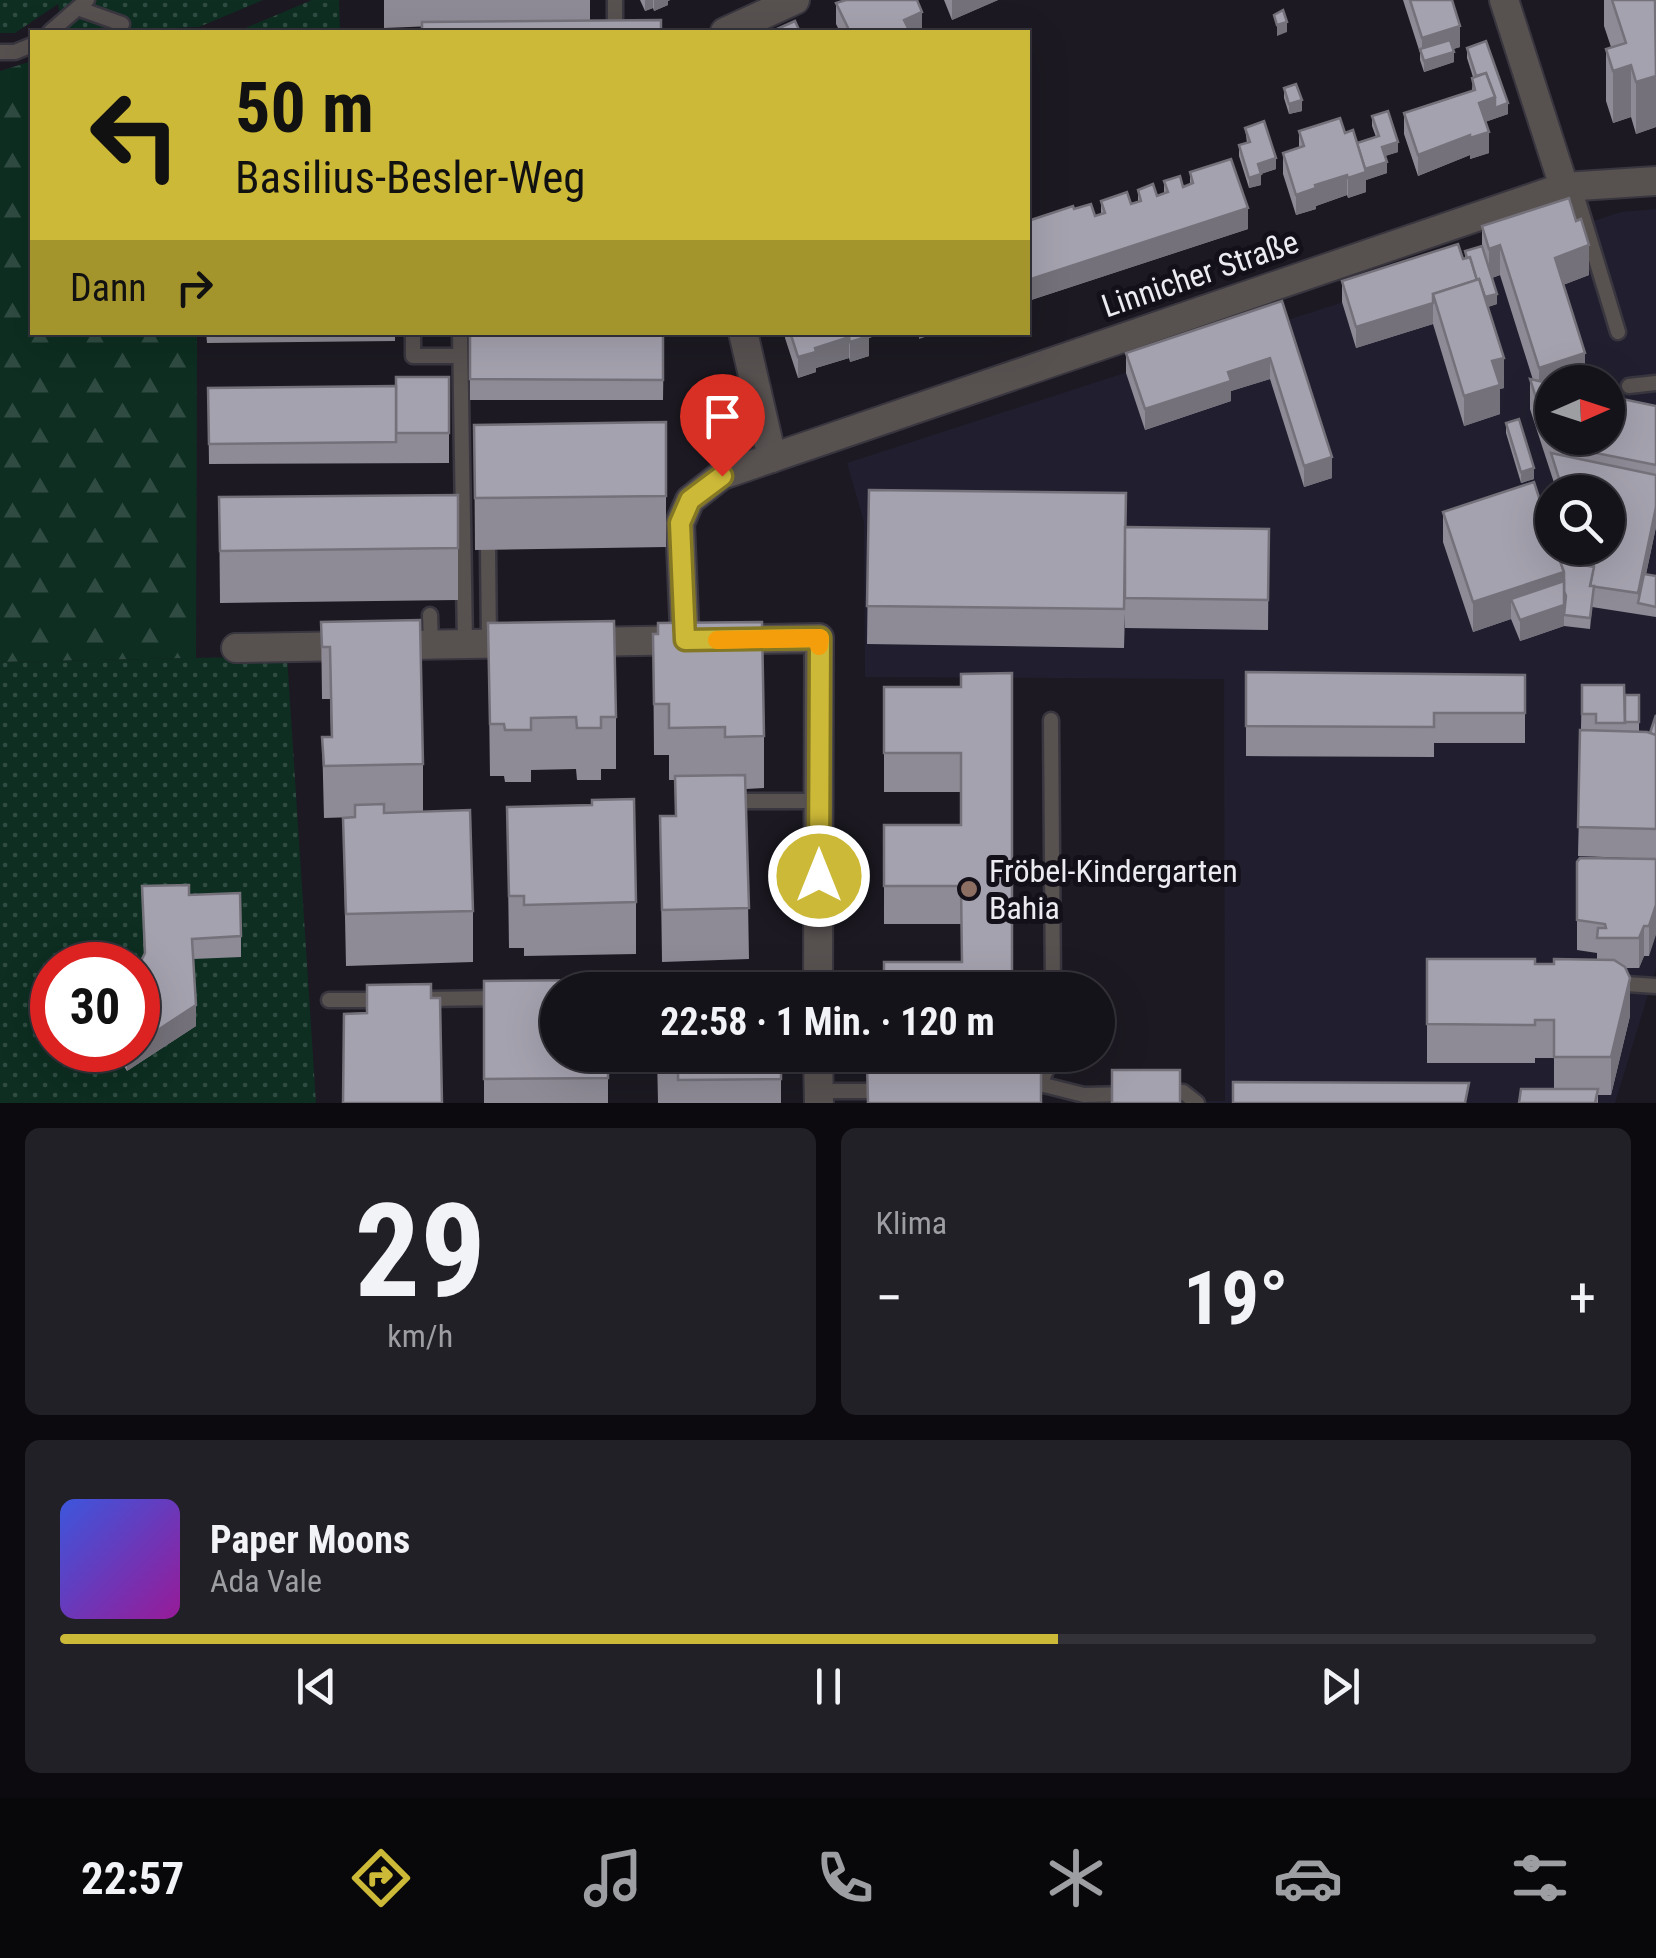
<!DOCTYPE html>
<html lang="de">
<head>
<meta charset="utf-8">
<style>
	:root { --surface:#15131a; --page:#222027; --text:#f1f3f6; --muted:#9d9ea2; --line:#343239; --accent:#cdb938 }
	body { margin:0; font-family:"Roboto Condensed",sans-serif; background:var(--page); color:var(--text); height:100vh; display:flex; flex-direction:column; font-size:38px; white-space:nowrap }
	* { box-sizing:border-box; margin:0 }
	p { font-size:32px; color:var(--muted) }
	.icon { flex:none; width:55px; height:55px; fill:none; stroke:currentColor; stroke-width:2; stroke-linecap:round; stroke-linejoin:round }
	.map { position:relative; height:1103px; overflow:hidden }
	.side { display:flex; flex-direction:column; gap:25px; padding:25px; background:#0c0a0e; flex:1 }
	.side>* { flex:none }
	.guide { position:absolute; left:30px; top:30px; width:1000px; height:305px; border-radius:0px; box-shadow:0 10px 40px #0002,0 0 0 2px var(--line); background:#cdb938; color:#111; overflow:hidden }
	.needle { width:65px; rotate:87deg }
	.fabs { position:absolute; left:1535px; top:365px; display:grid; gap:20px }
	.fabs a { display:grid; place-items:center; width:90px; height:90px; border-radius:50%; background:var(--surface); box-shadow:0 10px 40px #0002,0 0 0 2px var(--line); font-size:50px }
	.speed { position:absolute; left:30px; top:942px; display:flex; gap:20px; font-size:50px; font-weight:700; text-align:center }
	.speed>* { display:grid; place-content:center; width:130px; height:130px; border-radius:50%; background:var(--surface); box-shadow:0 10px 40px #0002,0 0 0 2px var(--line); line-height:1 }
	.speed .limit { border:15px solid #d22; background:#fff; color:#111 }
	.pin { position:absolute; display:grid; place-items:center; width:85px; height:85px; color:#fff; margin:-102px -42px; border-radius:50% 50% 50% 0; rotate:-45deg; box-shadow:0 0 10px #0007 }
	.pin .icon { rotate:45deg }
	.me { position:absolute; width:110px; margin:-55px; rotate:0deg; stroke-linejoin:round; filter:drop-shadow(0 0 8px #0008) }
	.turn { display:flex; align-items:center; gap:35px; height:210px; padding:0 40px; font-size:45px }
	.turn .icon { width:130px; height:130px; stroke-width:2.5 }
	.turn b { display:block; font-size:70px; line-height:85px }
	.then { display:flex; align-items:center; height:95px; padding:0 40px; background:#0003; gap:20px; font-size:38px }
	.big { font-size:75px; font-weight:700; line-height:1.1 }
	.side .tile { flex:1; display:flex; flex-direction:column; justify-content:center; gap:15px; min-width:0; padding:0 35px; border-radius:15px; background:var(--page) }
	.side .dial { align-items:center; gap:0 }
	.dial b { font-size:130px; line-height:1 }
	.song { display:flex; align-items:center; gap:30px }
	.cover { width:120px; height:120px; border-radius:15px; background:linear-gradient(135deg,hsl(230 70% 55%),hsl(300 70% 35%)) }
	.played { height:10px; border-radius:5px; background:linear-gradient(90deg,var(--accent) 65%,var(--line) 65%) }
	.keys { display:flex; justify-content:space-around; direction:ltr }
	.heat { display:flex; justify-content:space-between; align-items:center; font-size:55px; direction:ltr }
	.side .tiles { flex:1; display:grid; gap:25px; grid-template-columns:1fr 1fr }
	.tile:last-child { grid-column:span 2 }
	.trip { position:absolute; left:540px; top:972px; width:575px; height:100px; border-radius:50px; background:var(--surface); box-shadow:0 10px 40px #0002,0 0 0 2px var(--line); font-weight:700; line-height:100px; text-align:center }
	.tab-bar { display:flex; height:160px; justify-content:space-around; align-items:center; background:#08080a; color:var(--muted) }
	.tab-bar .icon { width:70px; height:70px }
	.tab-bar .active { color:var(--accent) }
	.tab-bar b { font-size:45px; color:var(--text) }
	.map>svg:first-child { display:block }
	.commercial { fill:#211f2f; fill-rule:evenodd }
	.forest { fill:url(#forest-firs) }
	.park { fill:url(#park-dots); fill-rule:evenodd }
	.lines { fill:none; stroke-linecap:round; stroke-linejoin:round }
	.service-casing { stroke:#39363f; stroke-width:19 }
	.minor-casing { stroke:#39363f; stroke-width:32 }
	.service { stroke:#575150; stroke-width:14 }
	.minor { stroke:#575150; stroke-width:28 }
	.wall { fill:#8e8b96 }
	.shaded-wall { fill:#74717a }
	.building { fill:#a5a2af; stroke:#74717a; stroke-width:2.5 }
	.route-casing { stroke:#857824; stroke-width:25 }
	.route { stroke:#cdb938; stroke-width:18 }
	.slow { stroke:#f59e0b; stroke-width:18 }
	.education-dot { fill:#8d6e63; stroke:#131019; stroke-width:4 }
	.labels { text-anchor:middle; stroke-width:10; stroke-linejoin:round; paint-order:stroke }
	.street-label { font-size:32px; fill:#ecebf1; stroke:#131019 }
	.poi-label { font-size:32px; fill:#ecebf1; stroke:#131019; text-anchor:start }
</style>
</head>
<body>
<div class="map">
<svg width="1656" height="1103" viewBox="0 0 1656 1103">
	<defs>
		<pattern id="forest-firs" width="22" height="20" patternUnits="userSpaceOnUse" patternTransform="scale(2.5)"><rect width="22" height="20" fill="#0d2e21"/><path d="M5 1l3.5 6h-7zM16 11l3.5 6h-7z" fill="#304c42"/></pattern>
		<pattern id="park-dots" width="8" height="8" patternUnits="userSpaceOnUse" patternTransform="scale(2.5)"><rect width="8" height="8" fill="#0d2e21"/><path d="M2 2h.1M6 6h.1" fill="none" stroke="#304c42" stroke-width="1.8" stroke-linecap="round"/></pattern>
	</defs>
	<rect width="100%" height="100%" fill="#1c1922"/>
	<path class="commercial" d="M1656,209V968L1615,1103H1093L1225,1101L1224,679L865,677L864,522L847,463L1584,224L1621,212ZM1552,382H1608V438H1552ZM1552,492H1608V548H1552Z"/>
	<path class="forest" d="M32,61V332L197,333L196,658L0,662V71Z"/>
	<g class="park">
		<path d="M0,0H263L199,27L63,32L58,4L15,33H0Z"/>
		<path d="M312,0H339L340,32H236Z"/>
		<path d="M287,656L316,1103H0V662ZM52,965H138V1050H52Z"/>
	</g>
	<g class="lines">
		<defs>
			<g id="service">
				<path d="M80,9L122,24"/>
				<path d="M50,32L87,0"/>
				<path d="M615,32V0"/>
				<path d="M0,52H15L32,45"/>
				<path d="M1574,187L1618,332"/>
				<path d="M413,332V356H460"/>
				<path d="M460,332L465,644"/>
				<path d="M1629,386L1656,383"/>
				<path d="M488,551L489,641"/>
				<path d="M430,615L431,644"/>
				<path d="M1051,720L1053,990"/>
				<path d="M730,801H819"/>
				<path d="M1612,983L1656,986"/>
				<path d="M425,999L499,998"/>
				<path d="M329,1000H384"/>
				<path d="M1040,1084L1084,1095L1128,1094"/>
				<path d="M1029,1088L1040,1084L1053,1055"/>
				<path d="M819,1091H883"/>
				<path d="M1164,1092H1183L1197,1103"/>
			</g>
			<g id="minor">
				<path d="M1504,0L1564,187"/>
				<path d="M725,32L795,0"/>
				<path d="M743,332L772,458"/>
				<path d="M685,640L680,523L690,500L722,475L1564,187L1656,181"/>
				<path d="M578,642L819,638L818,990"/>
				<path d="M236,648L525,643"/>
				<path d="M818,1055L819,1103"/>
			</g>
		</defs>
		<use href="#service" class="service-casing"/>
		<use href="#minor" class="minor-casing"/>
		<use href="#service" class="service"/>
		<use href="#minor" class="minor"/>
	</g>
	<g class="wall">
		<path d="M384,0H590V20L384,28Z"/>
		<path d="M640,0H670L668,1V5L654,11L653,8L645,11Z"/>
		<path d="M944,0H998L952,20Z"/>
		<path d="M1403,0H1452L1460,47L1453,49L1454,62L1424,72L1420,60V53Z"/>
		<path d="M1604,0H1656V127L1636,134L1631,117L1613,123L1606,101V49L1611,47L1604,26Z"/>
		<path d="M836,3L922,32H840L836,24Z"/>
		<path d="M1467,48L1508,114L1485,122L1489,153L1470,159V155L1418,176L1404,134V113L1472,91L1473,77L1467,58Z"/>
		<path d="M1284,88L1302,111L1289,114L1284,98Z"/>
		<path d="M1372,116L1398,152L1385,156L1387,173L1366,180V192L1348,198L1347,195L1316,206V209L1296,215L1283,174V153L1299,148V131L1345,133L1357,143L1376,137L1372,126Z"/>
		<path d="M1245,128L1276,169L1261,174V185L1249,188L1239,156V145L1247,143Z"/>
		<path d="M1190,172L1248,229L1028,301V221L1074,209L1095,216L1101,214V201L1131,204L1138,202V190L1157,196L1164,193V181L1183,187L1190,185Z"/>
		<path d="M1482,226L1589,275L1563,285L1585,382H1552V438L1656,406V527L1646,574L1656,576V617L1592,607L1590,629L1564,626L1520,641L1511,619L1473,632L1443,542V512L1560,561L1594,567L1608,492H1557L1530,409V379L1533,380L1500,275L1492,278L1497,304L1488,307L1504,388L1500,389V414L1464,426L1433,324L1356,348L1342,302V281L1465,259V251L1482,246Z"/>
		<path d="M1282,301L1332,478L1304,487L1270,379L1231,391V401L1145,430L1126,373V353Z"/>
		<path d="M206,332H395V341L207,343Z"/>
		<path d="M470,332H664L663,400H470Z"/>
		<path d="M785,332H886L869,338V356L850,362L849,358L816,368V372L798,378L785,338Z"/>
		<path d="M449,377V463L209,464L208,388L396,386Z"/>
		<path d="M666,422V547L475,550L474,425Z"/>
		<path d="M1506,423L1534,479L1521,483L1506,433Z"/>
		<path d="M869,490L1126,527L1269,529L1268,630L1125,628V613L1124,648L867,644Z"/>
		<path d="M458,495V600L220,603L219,497Z"/>
		<path d="M321,622L423,764V811L473,911V962L346,966L343,818L355,817L324,818L322,737H331L330,699H322Z"/>
		<path d="M488,623L616,717V769H601V780H577L576,769L531,770V782H505L504,776H490Z"/>
		<path d="M653,634L764,736V788L746,789L749,959L662,962L660,816H675V780H669V755H654Z"/>
		<path d="M1246,672L1525,675V743H1434V757L1246,756Z"/>
		<path d="M1012,673V990H884V962H961V924H884V825H961V792H884V687H961V674Z"/>
		<path d="M1582,685L1625,695H1639V732L1650,733L1656,715V859L1578,856Z"/>
		<path d="M592,805L636,902V954L524,956V948H509L507,807Z"/>
		<path d="M1656,859L1649,956H1644L1639,968H1626L1630,1016L1611,1095H1598V1103L1554,1089V1058H1535V1063H1427V959L1535,964H1554L1597,960V953L1577,950V862Z"/>
		<path d="M142,886L189,895L241,936V957L193,959L196,1026L127,1071L114,1050H138L144,954Z"/>
		<path d="M484,981L608,1055V1103H484Z"/>
		<path d="M657,1055H781V1103H658Z"/>
		<rect x="884" y="1055" width="128" height="3"/>
	</g>
	<g class="shaded-wall">
		<path d="M645,0H653V8L645,11Z"/>
		<path d="M654,0H670L668,1V5L654,11Z"/>
		<path d="M952,0H998L952,20Z"/>
		<path d="M922,12V32H904V20Z"/>
		<path d="M1287,22V32L1277,36V25Z"/>
		<path d="M1460,26V47L1422,59V38Z"/>
		<path d="M1454,52V62L1424,72V61Z"/>
		<path d="M1631,65V117L1613,123V71Z"/>
		<path d="M1656,76V127L1636,134V82Z"/>
		<path d="M1495,97L1508,103V114L1479,124V103Z"/>
		<path d="M1302,100V111L1289,114V104Z"/>
		<path d="M1489,132V153L1470,159V138Z"/>
		<path d="M1470,135V155L1418,176V155Z"/>
		<path d="M1398,142V152L1382,157V147Z"/>
		<path d="M1276,158V169L1258,175V164Z"/>
		<path d="M1387,162V173L1366,180V192L1348,198V178L1362,170Z"/>
		<path d="M1261,174V185L1249,188V178Z"/>
		<path d="M1347,175V195L1316,206V209L1296,215V195L1315,185Z"/>
		<path d="M1248,208V229L1028,301V280Z"/>
		<path d="M1500,245V275L1489,279V249Z"/>
		<path d="M1589,245V275L1555,288V258Z"/>
		<path d="M1497,294V304L1441,321L1436,302Z"/>
		<path d="M1433,303V324L1356,348V327Z"/>
		<path d="M864,332H886L869,338V356L850,362V342Z"/>
		<path d="M919,332H937V333L919,339Z"/>
		<path d="M849,337V358L816,368V372L798,378V357L815,348Z"/>
		<path d="M1585,353V382H1552V394L1539,398V368Z"/>
		<path d="M1270,358V379L1231,391V401L1145,430V409L1228,372Z"/>
		<path d="M1504,358V388L1500,389V414L1464,426V396L1492,361Z"/>
		<path d="M1332,457V478L1304,487V466Z"/>
		<path d="M1534,468V479L1521,483V472Z"/>
		<path d="M1656,507V527L1640,603H1638V593Z"/>
		<path d="M1564,572V602L1511,599V619L1473,632V602Z"/>
		<path d="M1564,605V626L1520,641V620Z"/>
		<path d="M1656,905V935L1649,956V926Z"/>
		<path d="M1644,926V956L1639,968V938Z"/>
		<path d="M1630,978V1016L1611,1095V1057Z"/>
		<path d="M196,1005V1026L127,1071V1050H138V1043Z"/>
	</g>
	<g class="building">
		<path d="M846,0H917L922,12L904,20L909,30L904,32H850L836,3Z"/>
		<path d="M1410,0H1452L1460,26L1422,38Z"/>
		<path d="M1612,0H1655L1656,76L1636,82L1631,65L1613,71L1606,49L1626,43Z"/>
		<path d="M1283,10L1287,22L1277,25L1274,15Z"/>
		<path d="M661,20V32H422V22Z"/>
		<path d="M795,21L800,32H778L777,29Z"/>
		<path d="M1450,40L1454,52L1424,61L1420,49Z"/>
		<path d="M1486,41L1508,103L1495,108V97L1486,73L1476,76L1467,48Z"/>
		<path d="M1486,73L1495,97L1479,103L1489,132L1470,138V135L1418,155L1404,113L1475,90L1472,78Z"/>
		<path d="M1296,84L1302,100L1289,104L1284,88Z"/>
		<path d="M1388,111L1398,142L1382,147L1387,162L1365,169L1357,143L1379,136L1372,116Z"/>
		<path d="M1340,118L1345,133L1353,130L1366,172L1348,178L1347,175L1315,185L1316,188L1296,195L1283,153L1304,146L1299,131Z"/>
		<path d="M1264,121L1276,158L1258,164L1261,174L1249,178L1239,145L1250,142L1245,128Z"/>
		<path d="M1231,159L1248,208L1028,280V221L1073,206L1074,209L1091,204L1095,216L1105,213L1101,201L1127,192L1131,204L1141,201L1138,190L1153,184L1157,196L1168,192L1164,181L1180,176L1183,187L1193,183L1190,172Z"/>
		<path d="M1569,198L1576,221L1581,219L1589,245L1555,258L1585,353L1539,368L1500,245L1489,249L1482,226Z"/>
		<path d="M1458,244L1463,259L1470,257L1477,280L1433,294V303L1356,327L1342,281Z"/>
		<path d="M1482,246L1497,294L1485,297L1479,279L1477,280L1470,257L1467,258L1465,251Z"/>
		<path d="M1479,279L1504,358L1492,361L1500,385L1464,396L1433,294Z"/>
		<path d="M1282,301L1332,457L1304,466L1270,358L1228,372L1231,381L1145,409L1126,353Z"/>
		<path d="M470,332H663V380L470,379Z"/>
		<path d="M790,332H868L869,336L850,342L849,337L815,348L816,352L798,357Z"/>
		<rect x="396" y="377" width="53" height="56"/>
		<path d="M1530,379L1552,384V438H1608V396L1656,406V465L1551,444Z"/>
		<path d="M396,386V442L209,444L208,388Z"/>
		<path d="M1519,419L1534,468L1521,472L1506,423Z"/>
		<path d="M666,422V496L475,498L474,425Z"/>
		<path d="M1551,453L1656,475V507L1638,593L1590,586L1597,548H1608V492H1581L1562,488Z"/>
		<path d="M1534,482L1552,538V548H1556L1564,572L1473,602L1443,512Z"/>
		<path d="M869,490L1126,493L1124,609L867,606Z"/>
		<path d="M458,495V548L220,551L219,497Z"/>
		<path d="M1125,527L1269,529L1268,600L1125,598Z"/>
		<path d="M1560,561L1594,567L1590,586H1594L1590,618L1564,615L1566,596L1564,591V572Z"/>
		<path d="M1644,574L1656,576V607L1638,603Z"/>
		<path d="M1564,581V605L1520,620L1511,599Z"/>
		<path d="M420,620L423,764L324,766L322,737H332L330,647H322L321,622Z"/>
		<path d="M614,621L616,717H601V728H577L576,717L531,718V730H505L504,724H490L488,623Z"/>
		<path d="M762,622L764,736L725,737V727L669,728V704H654L653,634H658V623Z"/>
		<path d="M1246,672L1525,675V713H1434V727L1246,726Z"/>
		<path d="M1012,673V990H884V962H962L961,886H884V825H961V753H884V687H961V674Z"/>
		<path d="M1582,685H1624L1625,723H1596V714H1582Z"/>
		<rect x="1625" y="695" width="14" height="27"/>
		<path d="M1656,715V735L1650,733Z"/>
		<path d="M1580,730L1647,732L1656,735V829L1578,827Z"/>
		<path d="M745,775L749,908L662,910L660,816H676L675,776Z"/>
		<path d="M634,799L636,902L524,905V896H509L507,807L592,805V800Z"/>
		<path d="M384,804V813L470,810L473,911L346,914L343,818L355,817V805Z"/>
		<path d="M1580,858L1656,859V905L1649,926H1644L1639,938H1597L1598,928H1606L1605,924L1577,920V862Z"/>
		<path d="M189,885V895L240,893L241,936L192,939L196,1005L138,1043V967L145,953L142,886Z"/>
		<path d="M1427,959H1535V964H1554V959L1614,960L1625,967L1630,978L1611,1057H1554V1020H1535V1025L1427,1024Z"/>
		<path d="M780,978V990H708V979Z"/>
		<path d="M607,980V990H558V1055H608V1078L484,1079V981Z"/>
		<path d="M431,984V998H440L442,1103H343L344,1014L367,1013V985Z"/>
		<path d="M658,1055H781V1079L678,1080V1069H658Z"/>
		<path d="M867,1062H1041V1103H868Z"/>
		<rect x="1112" y="1070" width="68" height="33"/>
		<path d="M1233,1082L1469,1083L1465,1103H1233Z"/>
		<path d="M1521,1089H1598L1595,1103H1519Z"/>
	</g>
	<g class="lines">
		<defs>
			<path id="route" d="M722,476L690,500L680,523L685,640L820,638L819,876"/>
		</defs>
		<use href="#route" class="route-casing"/>
		<use href="#route" class="route"/>
		<path class="slow" d="M717,640L820,638L819,646"/>
	</g>
	<circle class="education-dot" cx="969" cy="889" r="10"/>
	<g class="labels">
		<g class="street-label">
			<text transform="translate(1200 274) rotate(-19)" y="11">Linnicher Straße</text>
		</g>
		<g class="poi-label">
			<text x="989" y="882">Fröbel-Kindergarten<tspan x="989" dy="37">Bahia</tspan></text>
		</g>
	</g>
</svg>
<div class="fabs">
<a><svg class="needle" viewBox="-14 -14 28 28"><path d="M0-13l5 13h-10z" fill="#e53935"/><path d="M0 13l5-13h-10z" fill="#9d9ea2"/></svg></a>
<a><svg class="icon" aria-label="search" viewBox="0 0 24 24"><circle cx="10" cy="10" r="6"/><path d="M15 15l6 6"/></svg></a>
</div>
<div class="speed"><div class="limit">30</div></div>
<div class="pin" style="left:722px;top:476px;background:#d93025"><svg class="icon" aria-label="arrive" viewBox="0 0 24 24"><path d="M6 21V4h12l-3 4 3 4H6"/></svg></div>
<svg class="me" style="left:819px;top:876px" viewBox="-20 -20 40 40"><circle r="17" fill="#cdb938" stroke="#fff" stroke-width="3"/><path d="M0-11L8 9 0 5-8 9z" fill="#fff"/></svg>
<div class="trip">22:58 · 1 Min. · 120 m</div>
<div class="guide">
<div class="turn"><svg class="icon" aria-label="left" viewBox="0 0 24 24"><path d="M17 20v-9H6M10 6l-5 5 5 5"/></svg><div><b>50 m</b>Basilius-Besler-Weg</div></div>
<div class="then">Dann<svg class="icon" aria-label="right" viewBox="0 0 24 24"><path d="M7 20v-9h11M14 6l5 5-5 5"/></svg></div>
</div>
</div>
<section class="side">
<div class="tiles">
<div class="tile dial"><b>29</b><p>km/h</p></div>
<div class="tile"><p>Klima</p>
<div class="heat"><a>−</a><b class="big">19°</b><a>+</a></div>
</div>
<div class="tile">
<div class="song"><i class="cover"></i><div><b>Paper Moons</b><p>Ada Vale</p></div></div>
<div class="played"></div>
<div class="keys"><svg class="icon" aria-label="previous" viewBox="0 0 24 24"><path d="M18 5L8 12l10 7zM5 5v14"/></svg><svg class="icon" aria-label="pause" viewBox="0 0 24 24"><path d="M8 5v14M16 5v14"/></svg><svg class="icon" aria-label="next" viewBox="0 0 24 24"><path d="M6 5l10 7-10 7zM19 5v14"/></svg></div>
</div>
</div>
</section>
<nav class="tab-bar">
<b>22:57</b>
<svg class="icon active" aria-label="directions" viewBox="0 0 24 24"><path d="M12 3l9 9-9 9-9-9zM9 14v-3h6M13 9l2 2-2 2"/></svg>
<svg class="icon" aria-label="music" viewBox="0 0 24 24"><path d="M9 18V5l10-2v13"/><circle cx="6" cy="18" r="3"/><circle cx="16" cy="16" r="3"/></svg>
<svg class="icon" aria-label="phone" viewBox="0 0 24 24"><path d="M5 4h4l2 5-3 2q2 4 5 5l2-3 5 2v4C11 20 4 13 5 4z"/></svg>
<svg class="icon" aria-label="climate" viewBox="0 0 24 24"><path d="M12 3v18M4 7l16 10M4 17L20 7"/></svg>
<svg class="icon" aria-label="car" viewBox="0 0 24 24"><path d="M5 17H2v-5l4-1 3-4h7l3 4 3 1v5h-3M9 17h6M6 11h13"/><circle cx="7" cy="17" r="2"/><circle cx="17" cy="17" r="2"/></svg>
<svg class="icon" aria-label="filters" viewBox="0 0 24 24"><path d="M4 7h16M4 17h16"/><circle cx="9" cy="7" r="2"/><circle cx="15" cy="17" r="2"/></svg>
</nav>
</body>
</html>
